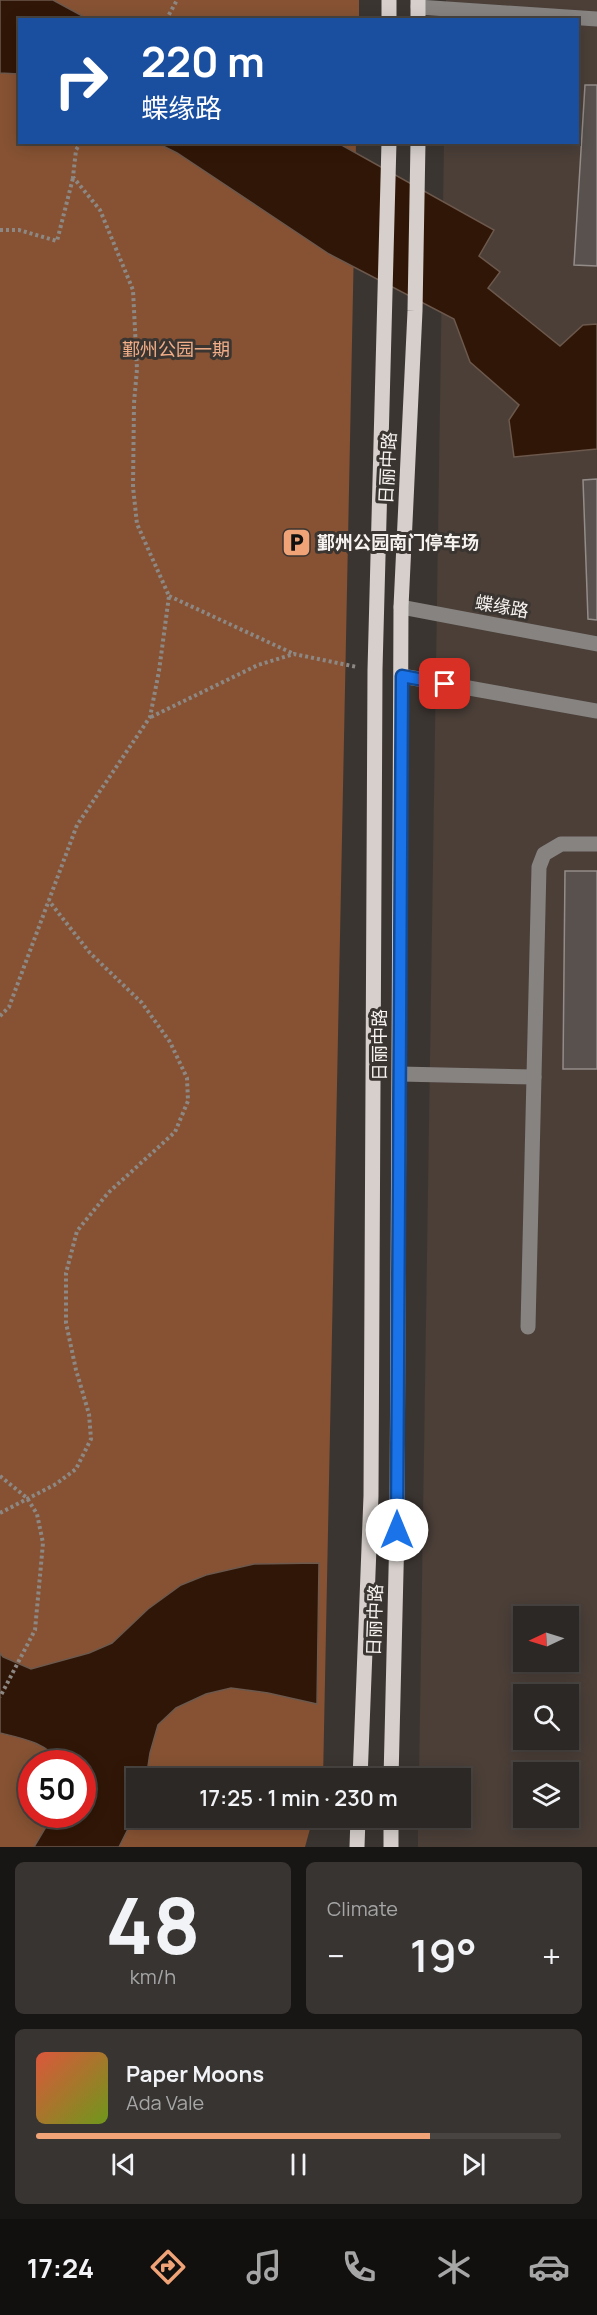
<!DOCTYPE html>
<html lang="en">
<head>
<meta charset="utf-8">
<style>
	:root { --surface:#2c2825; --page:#383432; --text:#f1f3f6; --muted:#a6a6a7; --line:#484442; --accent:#efa377 }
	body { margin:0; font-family:Manrope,"Noto Sans SC",sans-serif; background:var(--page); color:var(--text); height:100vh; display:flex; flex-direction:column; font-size:22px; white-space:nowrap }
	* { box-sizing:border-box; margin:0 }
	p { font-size:20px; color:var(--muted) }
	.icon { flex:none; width:33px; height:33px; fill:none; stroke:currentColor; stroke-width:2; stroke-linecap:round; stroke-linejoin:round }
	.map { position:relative; height:1847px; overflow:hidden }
	.side { display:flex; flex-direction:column; gap:15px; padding:15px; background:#181614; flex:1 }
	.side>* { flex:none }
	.top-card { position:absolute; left:18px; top:18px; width:561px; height:126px; border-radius:0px; box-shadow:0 3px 15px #0003,0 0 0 2px var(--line); background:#1a4fa0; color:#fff; overflow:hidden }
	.needle { width:39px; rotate:266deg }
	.tools { position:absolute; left:513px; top:1606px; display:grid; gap:12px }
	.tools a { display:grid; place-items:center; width:66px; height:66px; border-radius:0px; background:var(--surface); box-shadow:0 3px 15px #0003,0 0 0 2px var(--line); font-size:30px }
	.speed { position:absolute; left:18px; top:1750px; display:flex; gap:12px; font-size:30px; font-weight:700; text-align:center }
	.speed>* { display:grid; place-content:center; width:78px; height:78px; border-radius:50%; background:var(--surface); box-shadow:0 3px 15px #0003,0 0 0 2px var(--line); line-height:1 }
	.speed .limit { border:9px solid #d22; background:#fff; color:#111 }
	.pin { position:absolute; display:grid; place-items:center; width:51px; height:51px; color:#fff; margin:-26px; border-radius:12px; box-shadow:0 3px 9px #0006 }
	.me { position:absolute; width:66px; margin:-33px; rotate:0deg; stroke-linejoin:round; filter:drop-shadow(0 0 4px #0008) }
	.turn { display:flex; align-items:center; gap:21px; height:126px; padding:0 24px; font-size:27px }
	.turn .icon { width:78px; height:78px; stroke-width:2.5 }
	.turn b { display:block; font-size:42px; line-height:51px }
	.big { font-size:45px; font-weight:600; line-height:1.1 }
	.side .tile { flex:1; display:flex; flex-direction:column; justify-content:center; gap:9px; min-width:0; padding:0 21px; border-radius:9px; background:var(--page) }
	.side .dial { align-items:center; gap:0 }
	.dial b { font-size:78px; line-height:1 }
	.song { display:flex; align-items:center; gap:18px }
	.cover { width:72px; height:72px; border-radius:9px; background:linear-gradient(135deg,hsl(10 70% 55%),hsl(80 70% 35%)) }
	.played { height:6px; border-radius:3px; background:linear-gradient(90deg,var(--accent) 75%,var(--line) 75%) }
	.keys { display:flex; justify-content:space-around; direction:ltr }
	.heat { display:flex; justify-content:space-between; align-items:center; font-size:33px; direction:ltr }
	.side .tiles { flex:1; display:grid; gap:15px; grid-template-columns:1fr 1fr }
	.tile:last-child { grid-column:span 2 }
	.trip { position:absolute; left:126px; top:1768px; width:345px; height:60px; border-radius:0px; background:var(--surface); box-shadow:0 3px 15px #0003,0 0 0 2px var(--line); font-weight:600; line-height:60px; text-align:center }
	.tab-bar { display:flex; height:96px; justify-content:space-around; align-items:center; background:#12100f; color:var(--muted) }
	.tab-bar .icon { width:42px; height:42px }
	.tab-bar .current { color:var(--accent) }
	.tab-bar b { font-size:27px; color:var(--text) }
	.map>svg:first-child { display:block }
	.built { fill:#4b3f38; fill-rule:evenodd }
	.green { fill:#865233; fill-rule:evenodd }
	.water { fill:#301606; stroke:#6c584c; stroke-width:1.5 }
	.building { fill:#58514e; stroke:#948c88; stroke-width:1.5 }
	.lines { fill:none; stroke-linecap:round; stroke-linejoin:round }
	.path { stroke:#8d8884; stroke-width:4; stroke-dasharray:3 3; stroke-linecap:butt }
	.minor { stroke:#868381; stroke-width:15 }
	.major { stroke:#d6cfcb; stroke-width:15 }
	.route-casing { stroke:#114b97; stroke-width:15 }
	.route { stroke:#1a73e8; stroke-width:10 }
	.labels { text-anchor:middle; stroke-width:6; stroke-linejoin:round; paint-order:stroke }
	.park-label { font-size:18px; fill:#f1ae88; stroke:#3b3531 }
	.street-label { font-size:18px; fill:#f7f3f1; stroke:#3b3531 }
	.poi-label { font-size:18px; font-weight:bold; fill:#f7f3f1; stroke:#3b3531; text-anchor:start }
</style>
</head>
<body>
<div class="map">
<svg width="597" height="1847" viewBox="0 0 597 1847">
	<rect width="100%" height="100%" fill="#3b3531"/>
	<path class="built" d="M446,0H597V1847H418V1818H460V1779H419L444,143L578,142V20L446,19ZM524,1617H568V1662H524ZM524,1695H568V1740H524ZM524,1773H568V1818H524Z"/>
	<path class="green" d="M0,0H359V19L20,20V142L356,143L323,1779H136V1818H313L305,1847H0ZM32,1764H82V1815H32Z"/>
	<g class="water">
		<path d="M0,0H53L88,19L20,20L19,74L0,73Z"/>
		<path d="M157,143H338L494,230L479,256L500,272L488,288L560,346L583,325L597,324V449L514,457L509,420L519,405L470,362L454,319L329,254L177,153Z"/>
		<path d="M319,1563L317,1704L268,1693L231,1688L206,1694L176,1708L158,1725L150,1753L146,1779H136V1813L119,1847H34L53,1815H82V1764H60C49,1743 21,1738 0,1733V1653L3,1657L31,1669L89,1653L112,1643L148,1609L181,1585L206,1575L254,1564Z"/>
	</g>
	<g class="building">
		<path d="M585,85H597V266L574,265Z"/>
		<path d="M597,479V620L588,619L583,480Z"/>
		<path d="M565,871H597V1069H563Z"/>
	</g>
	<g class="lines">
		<g class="path">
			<path d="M166,20L177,0"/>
			<path d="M0,230H19L57,241L73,178"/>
			<path d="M169,596L294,654"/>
			<path d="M151,717L258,665L294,654L357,667"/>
			<path d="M0,1016L9,1007L77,825L150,717L159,671L169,596L137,524L133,487L134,403L137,369L133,290L100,210L73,177L76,150L81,142"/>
			<path d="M0,1476L27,1498L37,1514L43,1543L35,1630L0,1697"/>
			<path d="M0,1513L56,1484L76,1469L91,1439L89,1414L76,1370L66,1323V1273L77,1231L108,1193L175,1132L188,1101L187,1078L170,1042L142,1003L90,953L49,901"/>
		</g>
		<g class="minor">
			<path d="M418,7L597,19"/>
			<path d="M401,607L597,644"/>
			<path d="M402,676L597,711"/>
			<path d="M400,1074L534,1077"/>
			<path d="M528,1327L539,867L544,854L561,844H597"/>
		</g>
		<g class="major">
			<path d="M389,20V0"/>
			<path d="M418,20V0"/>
			<path d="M360,1779L371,1496L375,670L389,142"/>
			<path d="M391,1779L397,1530L401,607L415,311L418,142"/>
			<path d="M391,1818V1847"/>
			<path d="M357,1847L358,1818"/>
		</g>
	</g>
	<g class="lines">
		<defs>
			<path id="route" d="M397,1530L402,676L445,684"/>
		</defs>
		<use href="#route" class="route-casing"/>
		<use href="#route" class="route"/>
	</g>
	<defs>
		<symbol id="parking-square" viewBox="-11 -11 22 22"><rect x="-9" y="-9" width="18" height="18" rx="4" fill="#efa377" stroke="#3b3531"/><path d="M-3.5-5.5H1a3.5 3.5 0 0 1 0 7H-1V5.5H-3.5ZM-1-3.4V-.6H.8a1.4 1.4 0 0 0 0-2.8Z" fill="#111"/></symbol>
	</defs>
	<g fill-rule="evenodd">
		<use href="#parking-square" x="280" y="526" width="33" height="33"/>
	</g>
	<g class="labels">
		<g class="park-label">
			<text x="176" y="356">鄞州公园一期</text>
		</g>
		<g class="street-label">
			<text transform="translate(388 468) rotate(-87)" y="6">日丽中路</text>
			<text transform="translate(502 607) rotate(10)" y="6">蝶缘路</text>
			<text transform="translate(380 1045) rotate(-90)" y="6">日丽中路</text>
			<text transform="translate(375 1620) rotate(-88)" y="6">日丽中路</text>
		</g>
		<g class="poi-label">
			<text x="317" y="549">鄞州公园南门停车场</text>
		</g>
	</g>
</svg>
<div class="tools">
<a><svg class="needle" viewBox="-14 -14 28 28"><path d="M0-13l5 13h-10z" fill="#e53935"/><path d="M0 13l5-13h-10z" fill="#a6a6a7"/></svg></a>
<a><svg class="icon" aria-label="search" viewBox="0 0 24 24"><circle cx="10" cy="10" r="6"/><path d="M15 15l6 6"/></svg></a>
<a><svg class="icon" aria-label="layers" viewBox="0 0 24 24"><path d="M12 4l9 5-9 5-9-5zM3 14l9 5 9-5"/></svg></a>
</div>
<div class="speed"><div class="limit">50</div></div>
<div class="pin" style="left:445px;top:684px;background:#d93025"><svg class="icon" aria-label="arrive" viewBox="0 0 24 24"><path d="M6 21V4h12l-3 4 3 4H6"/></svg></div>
<svg class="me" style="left:397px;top:1530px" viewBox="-20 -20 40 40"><circle r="19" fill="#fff"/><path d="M0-13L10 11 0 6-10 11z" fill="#1a73e8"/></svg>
<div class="trip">17:25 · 1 min · 230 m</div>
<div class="top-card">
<div class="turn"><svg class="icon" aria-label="right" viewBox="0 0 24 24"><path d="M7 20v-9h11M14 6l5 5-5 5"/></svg><div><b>220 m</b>蝶缘路</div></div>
</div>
</div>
<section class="side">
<div class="tiles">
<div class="tile dial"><b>48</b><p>km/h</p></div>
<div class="tile"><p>Climate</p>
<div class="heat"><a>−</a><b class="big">19°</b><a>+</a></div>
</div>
<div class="tile">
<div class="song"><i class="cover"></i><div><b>Paper Moons</b><p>Ada Vale</p></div></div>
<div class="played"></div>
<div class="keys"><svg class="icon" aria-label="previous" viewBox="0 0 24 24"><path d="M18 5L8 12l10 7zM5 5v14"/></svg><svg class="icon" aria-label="pause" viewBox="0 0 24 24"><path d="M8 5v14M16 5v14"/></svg><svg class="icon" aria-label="next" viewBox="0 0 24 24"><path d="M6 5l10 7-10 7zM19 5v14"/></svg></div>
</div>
</div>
</section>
<nav class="tab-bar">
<b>17:24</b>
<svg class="icon current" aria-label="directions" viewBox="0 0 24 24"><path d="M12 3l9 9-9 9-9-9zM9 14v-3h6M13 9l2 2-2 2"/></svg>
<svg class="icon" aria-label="music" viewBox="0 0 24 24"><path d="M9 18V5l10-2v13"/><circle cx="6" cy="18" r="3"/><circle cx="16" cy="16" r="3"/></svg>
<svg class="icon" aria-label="phone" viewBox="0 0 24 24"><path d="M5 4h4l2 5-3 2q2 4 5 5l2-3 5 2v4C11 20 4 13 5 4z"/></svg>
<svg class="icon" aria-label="climate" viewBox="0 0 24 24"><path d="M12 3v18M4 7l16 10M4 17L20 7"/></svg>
<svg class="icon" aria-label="car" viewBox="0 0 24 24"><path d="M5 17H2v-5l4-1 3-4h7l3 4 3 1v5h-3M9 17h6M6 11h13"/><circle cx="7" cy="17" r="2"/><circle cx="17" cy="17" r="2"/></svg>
</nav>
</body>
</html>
